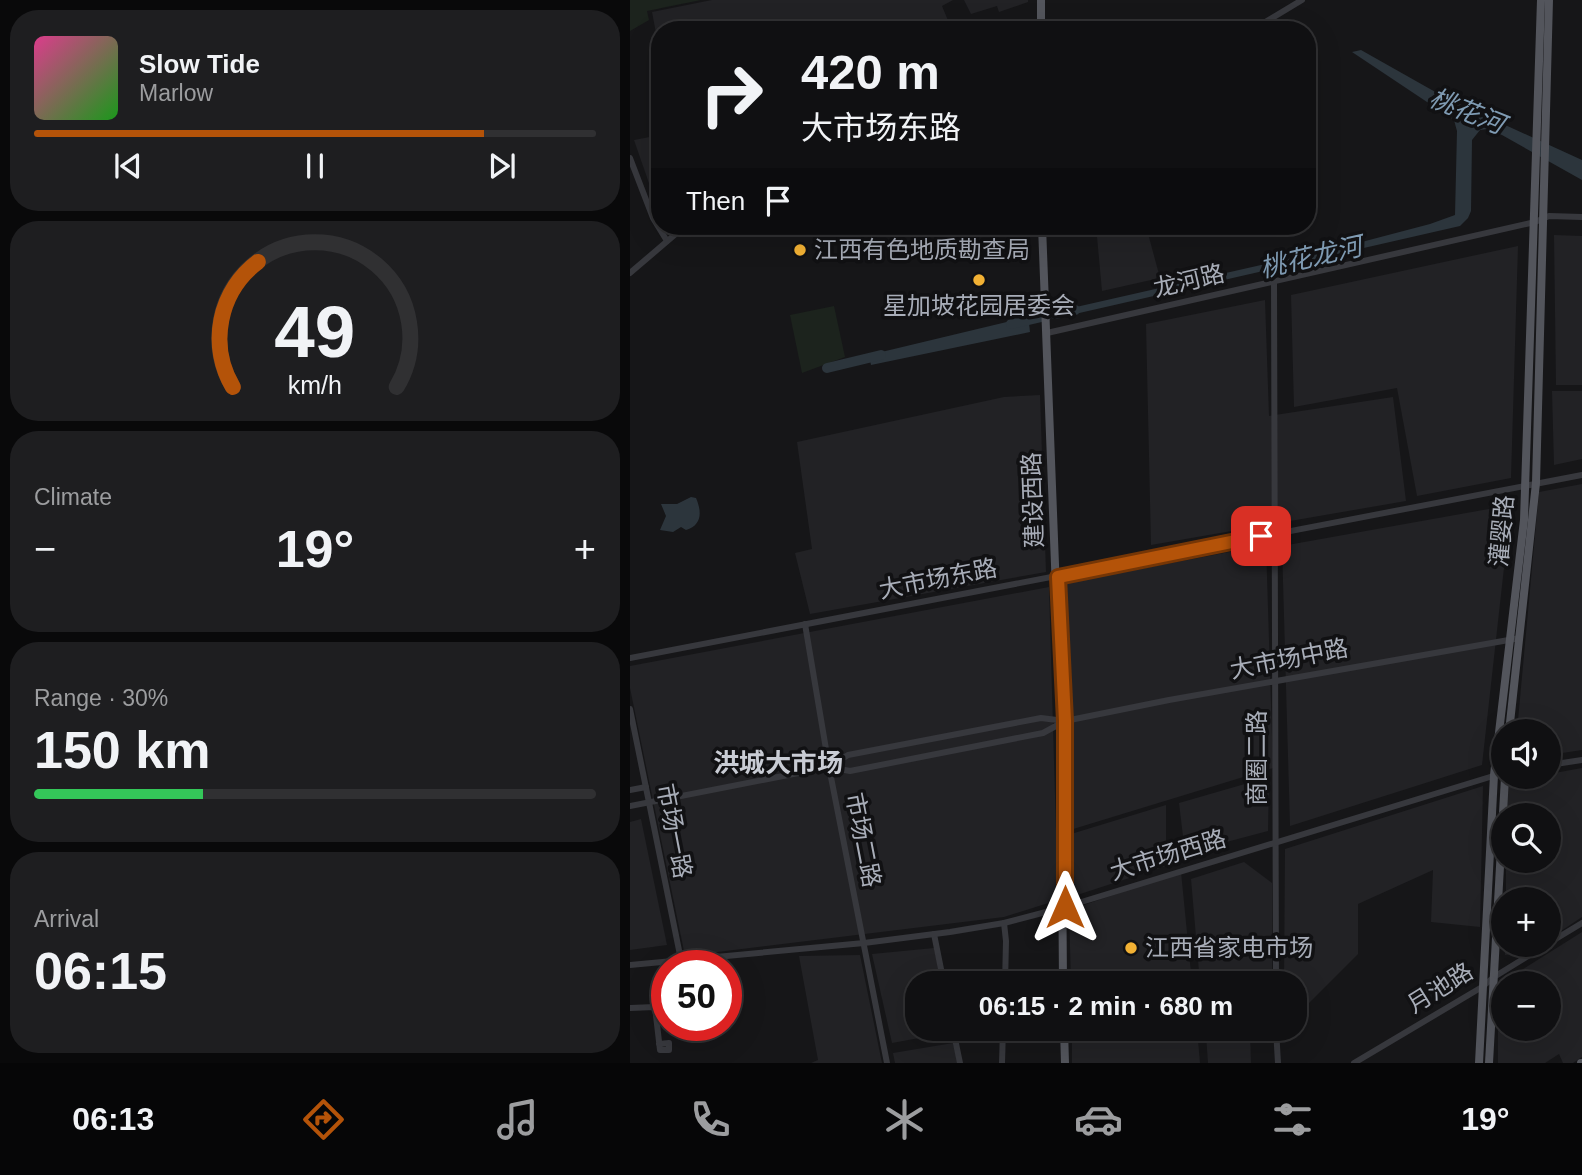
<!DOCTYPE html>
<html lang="en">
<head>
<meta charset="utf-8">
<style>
	:root { --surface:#101012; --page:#1e1e20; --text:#f1f3f6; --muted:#9c9d9f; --line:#303032; --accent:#b45309 }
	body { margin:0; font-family:Arial,"Noto Sans SC",sans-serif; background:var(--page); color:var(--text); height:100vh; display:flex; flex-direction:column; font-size:26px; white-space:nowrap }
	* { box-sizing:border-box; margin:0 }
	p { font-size:23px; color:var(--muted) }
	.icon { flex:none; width:38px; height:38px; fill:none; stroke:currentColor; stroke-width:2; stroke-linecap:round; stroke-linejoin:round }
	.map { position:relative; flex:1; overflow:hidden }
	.sheet { display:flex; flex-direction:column; gap:10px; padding:10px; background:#09090a; width:630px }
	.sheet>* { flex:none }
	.guide { position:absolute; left:21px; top:21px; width:665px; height:214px; border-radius:28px; box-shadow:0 7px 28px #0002,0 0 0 2px var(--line); background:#101012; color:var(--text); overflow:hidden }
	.tools { position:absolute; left:861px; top:719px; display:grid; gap:14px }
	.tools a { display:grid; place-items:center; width:70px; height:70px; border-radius:50%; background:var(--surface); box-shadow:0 7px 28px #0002,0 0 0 2px var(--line); font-size:35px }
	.speed { position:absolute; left:21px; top:950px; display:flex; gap:14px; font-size:35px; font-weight:700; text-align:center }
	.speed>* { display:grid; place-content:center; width:91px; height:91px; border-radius:50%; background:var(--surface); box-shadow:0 7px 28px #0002,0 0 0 2px var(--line); line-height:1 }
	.speed .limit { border:10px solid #d22; background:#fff; color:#111 }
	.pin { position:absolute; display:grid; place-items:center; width:60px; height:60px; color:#fff; margin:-30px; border-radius:14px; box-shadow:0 4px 10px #0006 }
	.me { position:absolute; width:77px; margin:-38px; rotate:0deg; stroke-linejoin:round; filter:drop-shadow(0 0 5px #0008) }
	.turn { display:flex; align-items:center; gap:24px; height:147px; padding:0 35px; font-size:32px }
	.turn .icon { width:91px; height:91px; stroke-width:2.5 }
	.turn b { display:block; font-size:49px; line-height:60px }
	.then { display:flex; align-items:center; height:66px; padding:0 35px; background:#0003; gap:14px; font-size:26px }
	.big { font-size:52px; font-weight:700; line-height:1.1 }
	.sheet .widget { flex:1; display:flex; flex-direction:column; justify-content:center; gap:10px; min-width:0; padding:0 24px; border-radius:28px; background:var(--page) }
	.sheet .dial { align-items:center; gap:0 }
	.dial svg { height:182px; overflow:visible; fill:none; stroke:var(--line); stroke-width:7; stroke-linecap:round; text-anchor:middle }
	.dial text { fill:var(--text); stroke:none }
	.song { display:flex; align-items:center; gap:21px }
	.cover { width:84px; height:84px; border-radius:10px; background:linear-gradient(135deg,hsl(330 70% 55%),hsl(120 70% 35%)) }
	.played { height:7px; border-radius:4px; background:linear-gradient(90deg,var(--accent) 80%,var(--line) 80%) }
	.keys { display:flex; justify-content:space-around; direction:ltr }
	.heat { display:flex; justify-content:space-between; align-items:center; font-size:38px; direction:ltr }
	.charge { height:10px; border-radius:5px; background:linear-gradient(90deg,#34c759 30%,var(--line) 0) }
	.trip { position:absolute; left:275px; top:971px; width:402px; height:70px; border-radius:28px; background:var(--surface); box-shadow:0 7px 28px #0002,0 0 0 2px var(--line); font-weight:700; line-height:70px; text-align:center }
	.tab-bar { display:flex; height:112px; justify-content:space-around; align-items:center; background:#060607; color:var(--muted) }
	.tab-bar .icon { width:49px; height:49px }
	.tab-bar .current { color:var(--accent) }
	.tab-bar b { font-size:32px; color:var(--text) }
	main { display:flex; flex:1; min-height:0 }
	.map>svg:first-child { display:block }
	.built { fill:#222225; fill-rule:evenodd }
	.green { fill:#1c231d }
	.water { fill:#2c353c }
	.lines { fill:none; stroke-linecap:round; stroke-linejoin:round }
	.river { stroke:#2c353c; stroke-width:10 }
	.minor { stroke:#37383d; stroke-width:6 }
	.major { stroke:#53555c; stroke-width:8 }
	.route-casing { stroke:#753606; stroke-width:18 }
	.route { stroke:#b45309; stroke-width:12 }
	.poi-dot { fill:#f2b134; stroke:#111113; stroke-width:2.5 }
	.labels { text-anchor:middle; stroke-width:7; stroke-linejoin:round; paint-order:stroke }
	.poi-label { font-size:24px; fill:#a8adb8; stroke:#111113; text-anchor:start }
	.street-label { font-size:24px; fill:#a8adb8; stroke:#111113 }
	.water-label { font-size:26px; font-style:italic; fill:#7f9bb3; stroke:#111113 }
	.neighbourhood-label { font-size:26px; font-weight:bold; fill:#c9ccd4; stroke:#111113 }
</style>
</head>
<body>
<main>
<section class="sheet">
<div class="widget">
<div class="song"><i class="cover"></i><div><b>Slow Tide</b><p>Marlow</p></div></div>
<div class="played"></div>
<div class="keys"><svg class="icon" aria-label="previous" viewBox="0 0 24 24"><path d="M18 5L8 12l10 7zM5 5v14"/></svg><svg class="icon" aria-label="pause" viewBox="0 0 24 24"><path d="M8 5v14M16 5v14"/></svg><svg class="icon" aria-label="next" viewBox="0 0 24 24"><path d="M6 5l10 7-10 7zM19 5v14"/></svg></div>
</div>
<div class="widget dial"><svg viewBox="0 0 100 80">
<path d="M14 69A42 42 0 1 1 86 69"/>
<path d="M14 69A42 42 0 0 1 25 14" stroke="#b45309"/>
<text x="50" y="56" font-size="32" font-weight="700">49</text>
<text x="50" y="72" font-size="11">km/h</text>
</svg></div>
<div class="widget"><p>Climate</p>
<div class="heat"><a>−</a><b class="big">19°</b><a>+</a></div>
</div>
<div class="widget"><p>Range · 30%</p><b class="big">150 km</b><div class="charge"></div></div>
<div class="widget"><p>Arrival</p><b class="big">06:15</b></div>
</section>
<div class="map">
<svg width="952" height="1063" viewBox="0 0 952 1063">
	<rect width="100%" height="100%" fill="#161618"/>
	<g class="built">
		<path d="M82,0H323L312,6L322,30H30V54L22,12Z"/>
		<path d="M334,0H398V2L369,12L367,6L341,14Z"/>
		<path d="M30,135V215L4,140Z"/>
		<path d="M466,226H516L530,278L472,291Z"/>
		<path d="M924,235L952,236V385H926Z"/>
		<path d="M888,246L881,478L787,496L767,388L664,407L661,295Z"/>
		<path d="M635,300L639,416L763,397L776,501L521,545L516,324Z"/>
		<path d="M922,391H952V459L924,465Z"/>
		<path d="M410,395L416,572L180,614L165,553L182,549L167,442L374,397Z"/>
		<path d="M952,484V750L919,755V732L887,731L909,492Z"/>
		<path d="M881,505L852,765L660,826L652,546Z"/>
		<path d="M636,545L643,768L440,830L437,583Z"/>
		<path d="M419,587L428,900L374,917L55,956L0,688V666Z"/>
		<path d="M952,768V917L919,939V900H876V861H919V816L876,815L877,782L902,777H919V774Z"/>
		<path d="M639,777L638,831L555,853L549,803Z"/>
		<path d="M853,786L850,927L801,922L803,870L728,904V954L665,1017V984L654,983L655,849Z"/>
		<path d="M536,805V866L441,897V834Z"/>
		<path d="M11,819L37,945L0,950V822Z"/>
		<path d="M614,862L642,883V983H570L561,879Z"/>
		<path d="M551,872L562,983H441L439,910Z"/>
		<path d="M952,932V1057L943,1063H933L929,1054L915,1063H868V985ZM873,984H919V1029H873Z"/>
		<path d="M875,945H910L900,952L875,955Z"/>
		<path d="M304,948L312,983L287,984V1029H321L322,1032L262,1043L242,954Z"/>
		<path d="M230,955L252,1063H181L188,1060L169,956Z"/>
		<path d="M442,1029H567L570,1063H442Z"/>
		<path d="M620,1032L621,1063H578L576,1035Z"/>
		<path d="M323,1043L328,1063H265L263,1053Z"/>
	</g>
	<g class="green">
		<path d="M0,0H71L17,11L19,20L0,31Z"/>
		<path d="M204,306L215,357L172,373L160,315Z"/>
	</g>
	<g class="water">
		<path d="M731,50L816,98L952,160V180L872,135L857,129L850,130L842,140L841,211L838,218L830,226L445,314L424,312L724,244L800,224L825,215L827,131L824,120L722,52Z"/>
		<path d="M385,320L399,323L400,332L241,365L239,355Z"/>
		<path d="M61,497L66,498C72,512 72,525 56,530L51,527L43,532L30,530L36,516L31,504H47Z"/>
	</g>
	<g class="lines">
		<g class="river">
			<path d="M425,314L445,310"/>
			<path d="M381,324L416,316"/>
			<path d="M197,368L251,355"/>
		</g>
		<g class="minor">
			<path d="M622,30L672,0"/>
			<path d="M0,158L23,218L37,241"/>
			<path d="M0,273L55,226"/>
			<path d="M644,281L646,984"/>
			<path d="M417,333L905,222L919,216L952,217"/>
			<path d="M175,624L199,767L257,1063"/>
			<path d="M0,658L952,475"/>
			<path d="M0,709L51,960"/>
			<path d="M919,765L952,760"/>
			<path d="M199,767L218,755L411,718L435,721"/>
			<path d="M0,790L16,787"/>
			<path d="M0,806L199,767L220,771L413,733L435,721L539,700L890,638"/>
			<path d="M374,923L376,941L375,984"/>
			<path d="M304,934L314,984"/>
			<path d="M919,943L952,923"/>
			<path d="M0,965L234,943L320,932L374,923L435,907L873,773"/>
			<path d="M0,1008L25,1007L30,1050H39V1043L29,1044"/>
			<path d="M323,1029L330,1063"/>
			<path d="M646,1029L648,1063"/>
			<path d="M372,1063L373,1029"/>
			<path d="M724,1063L852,987L864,977L916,945"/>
		</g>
		<g class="major">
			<path d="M411,0V30"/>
			<path d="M412,226L431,721L433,984"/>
			<path d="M879,732L906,483L919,0"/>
			<path d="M434,1029L435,1063"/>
			<path d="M849,1063L864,775L894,520L911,0"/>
			<path d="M859,1063L875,777"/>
			<path d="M951,1063H952"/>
		</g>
	</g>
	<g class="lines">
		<defs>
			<path id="route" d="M435,907V721L428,577L631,536"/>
		</defs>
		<use href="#route" class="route-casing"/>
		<use href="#route" class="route"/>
	</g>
	<g class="poi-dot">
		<circle cx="170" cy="250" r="7"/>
		<circle cx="349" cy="280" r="7"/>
		<circle cx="501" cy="948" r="7"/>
	</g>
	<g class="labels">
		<g class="poi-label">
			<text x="184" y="258">江西有色地质勘查局</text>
			<text x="349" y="314" text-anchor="middle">星加坡花园居委会</text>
			<text x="515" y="956">江西省家电市场</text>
		</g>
		<g class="street-label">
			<text transform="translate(559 281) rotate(-13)" y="8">龙河路</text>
			<text transform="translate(403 500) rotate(-92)" y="8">建设西路</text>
			<text transform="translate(872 531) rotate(-85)" y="8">灌婴路</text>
			<text transform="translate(308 579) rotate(-11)" y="8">大市场东路</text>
			<text transform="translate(659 659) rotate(-11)" y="8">大市场中路</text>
			<text transform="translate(627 758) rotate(-90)" y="8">商圈二路</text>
			<text transform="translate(44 831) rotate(79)" y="8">市场一路</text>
			<text transform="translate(233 840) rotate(79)" y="8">市场二路</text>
			<text transform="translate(538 855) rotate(-17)" y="8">大市场西路</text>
			<text transform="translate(810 988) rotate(-32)" y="8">月池路</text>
		</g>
		<g class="water-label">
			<text transform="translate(837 111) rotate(22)" y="9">桃花河</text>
			<text transform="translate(681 257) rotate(-13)" y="9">桃花龙河</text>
		</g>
		<g class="neighbourhood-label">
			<text x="148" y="772">洪城大市场</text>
		</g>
	</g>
</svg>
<div class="tools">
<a><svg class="icon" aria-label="sound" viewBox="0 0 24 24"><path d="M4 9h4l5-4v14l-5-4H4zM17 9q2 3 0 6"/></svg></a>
<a><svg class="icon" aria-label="search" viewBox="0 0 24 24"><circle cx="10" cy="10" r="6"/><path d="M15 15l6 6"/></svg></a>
<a>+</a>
<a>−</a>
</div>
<div class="speed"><div class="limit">50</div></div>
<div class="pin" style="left:631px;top:536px;background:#d93025"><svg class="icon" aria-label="arrive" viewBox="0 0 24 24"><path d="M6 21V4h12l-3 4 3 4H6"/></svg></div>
<svg class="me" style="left:435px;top:907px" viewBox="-20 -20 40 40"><path d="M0-17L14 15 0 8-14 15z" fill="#b45309" stroke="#fff" stroke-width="4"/></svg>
<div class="trip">06:15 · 2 min · 680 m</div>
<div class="guide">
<div class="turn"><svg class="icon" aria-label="right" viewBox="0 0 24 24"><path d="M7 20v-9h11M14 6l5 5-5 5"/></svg><div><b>420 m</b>大市场东路</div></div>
<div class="then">Then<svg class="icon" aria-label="arrive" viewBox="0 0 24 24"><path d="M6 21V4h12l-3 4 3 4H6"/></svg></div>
</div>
</div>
</main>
<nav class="tab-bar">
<b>06:13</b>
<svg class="icon current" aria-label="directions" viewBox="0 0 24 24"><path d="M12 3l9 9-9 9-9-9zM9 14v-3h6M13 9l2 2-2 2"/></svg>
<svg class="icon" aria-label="music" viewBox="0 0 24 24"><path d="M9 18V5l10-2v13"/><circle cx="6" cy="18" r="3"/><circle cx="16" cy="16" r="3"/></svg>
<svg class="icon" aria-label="phone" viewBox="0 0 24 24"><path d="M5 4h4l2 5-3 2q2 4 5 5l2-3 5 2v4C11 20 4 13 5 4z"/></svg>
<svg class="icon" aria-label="climate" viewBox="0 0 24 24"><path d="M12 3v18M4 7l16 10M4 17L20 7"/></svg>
<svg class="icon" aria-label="car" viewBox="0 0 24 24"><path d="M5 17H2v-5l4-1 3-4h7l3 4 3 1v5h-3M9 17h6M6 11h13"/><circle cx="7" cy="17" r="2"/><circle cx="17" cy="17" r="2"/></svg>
<svg class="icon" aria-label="filters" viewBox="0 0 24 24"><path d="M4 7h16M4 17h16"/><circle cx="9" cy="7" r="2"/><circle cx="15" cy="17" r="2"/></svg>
<b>19°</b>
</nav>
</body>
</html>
